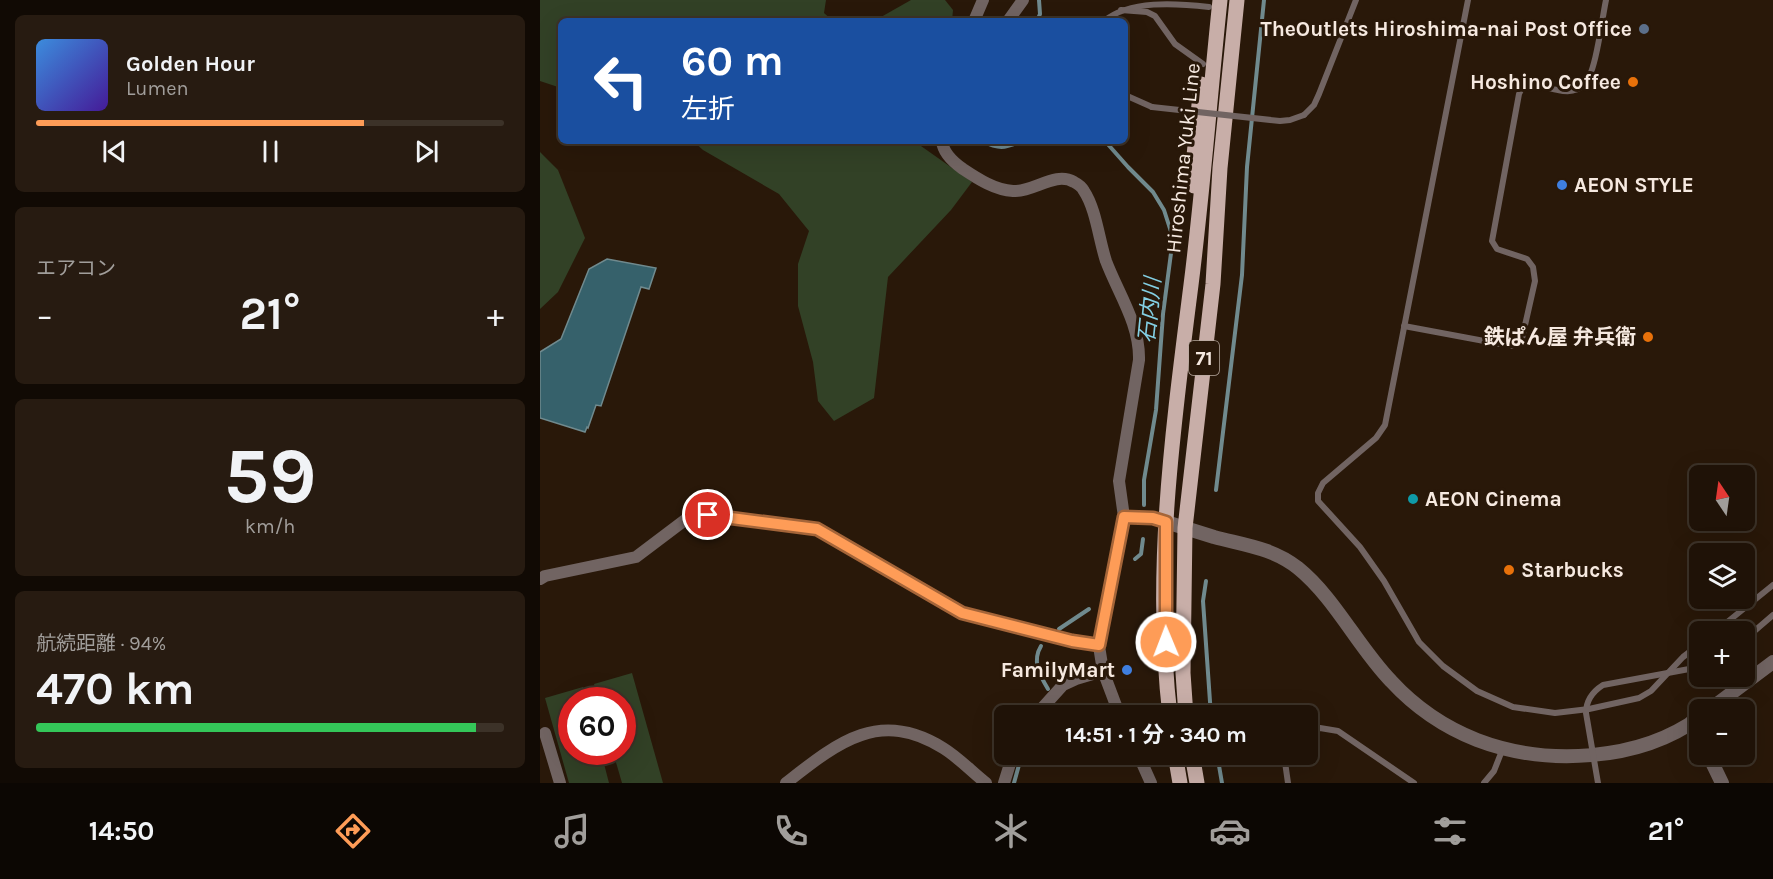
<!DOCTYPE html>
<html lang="ja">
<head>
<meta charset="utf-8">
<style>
	:root { --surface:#1f1207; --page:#271b11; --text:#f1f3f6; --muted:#a19e9b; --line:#3c3228; --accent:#fe9c57 }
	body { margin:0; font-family:Karla,"Noto Sans JP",sans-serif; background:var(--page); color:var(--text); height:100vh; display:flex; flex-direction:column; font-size:22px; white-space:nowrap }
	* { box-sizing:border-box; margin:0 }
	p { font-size:20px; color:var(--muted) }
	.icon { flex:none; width:33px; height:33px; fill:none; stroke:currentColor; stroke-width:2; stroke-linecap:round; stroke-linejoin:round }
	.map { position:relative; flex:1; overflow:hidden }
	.details { display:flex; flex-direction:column; gap:15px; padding:15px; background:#110a04; width:540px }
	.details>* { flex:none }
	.banner { position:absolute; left:18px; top:18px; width:570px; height:126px; border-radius:9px; box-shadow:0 6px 24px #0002,0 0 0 2px var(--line); background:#1a4fa0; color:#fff; overflow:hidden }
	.needle { width:39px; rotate:347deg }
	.controls { position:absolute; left:1149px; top:465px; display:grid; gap:12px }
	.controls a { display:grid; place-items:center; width:66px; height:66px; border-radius:9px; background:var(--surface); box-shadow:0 6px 24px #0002,0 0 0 2px var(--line); font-size:30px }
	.speed { position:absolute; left:18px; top:687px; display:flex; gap:12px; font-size:30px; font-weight:700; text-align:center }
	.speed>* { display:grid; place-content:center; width:78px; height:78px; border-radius:50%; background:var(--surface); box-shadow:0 6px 24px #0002,0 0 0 2px var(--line); line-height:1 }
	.speed .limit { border:9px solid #d22; background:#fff; color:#111 }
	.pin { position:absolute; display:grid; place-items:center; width:51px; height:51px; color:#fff; margin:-26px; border:3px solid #fff; border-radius:50%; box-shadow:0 2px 6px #0007 }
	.me { position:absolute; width:66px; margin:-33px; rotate:359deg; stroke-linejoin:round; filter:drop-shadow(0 0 4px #0008) }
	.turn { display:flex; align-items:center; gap:21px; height:126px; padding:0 24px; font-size:27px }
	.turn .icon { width:78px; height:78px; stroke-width:2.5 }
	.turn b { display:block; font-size:42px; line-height:51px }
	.big { font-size:45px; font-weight:700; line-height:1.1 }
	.details .tile { flex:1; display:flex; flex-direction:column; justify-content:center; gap:9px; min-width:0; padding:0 21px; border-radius:9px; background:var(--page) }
	.details .dial { align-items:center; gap:0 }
	.dial b { font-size:78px; line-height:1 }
	.song { display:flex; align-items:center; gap:18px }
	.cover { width:72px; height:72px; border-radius:9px; background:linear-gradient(135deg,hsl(210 70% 55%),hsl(260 70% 35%)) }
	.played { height:6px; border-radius:3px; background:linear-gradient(90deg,var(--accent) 70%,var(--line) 70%) }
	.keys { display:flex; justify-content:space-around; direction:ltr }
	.heat { display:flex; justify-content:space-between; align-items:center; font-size:33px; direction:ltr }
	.charge { height:9px; border-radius:4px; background:linear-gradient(90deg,#34c759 94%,var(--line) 0) }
	.trip { position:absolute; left:454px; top:705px; width:324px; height:60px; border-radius:9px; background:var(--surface); box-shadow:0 6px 24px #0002,0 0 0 2px var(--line); font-weight:700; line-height:60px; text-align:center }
	.menu { display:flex; height:96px; justify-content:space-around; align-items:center; background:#0c0703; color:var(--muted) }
	.menu .icon { width:42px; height:42px }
	.menu .current { color:var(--accent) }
	.menu b { font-size:27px; color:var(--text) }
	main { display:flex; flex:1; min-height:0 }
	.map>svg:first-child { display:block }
	.green { fill:#324126 }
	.water { fill:#36616b; stroke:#708a8e; stroke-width:1.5 }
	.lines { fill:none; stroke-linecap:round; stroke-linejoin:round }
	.stream { stroke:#708a8e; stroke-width:4 }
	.service { stroke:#716462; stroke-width:6 }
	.minor { stroke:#716462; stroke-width:12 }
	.tertiary { stroke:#716462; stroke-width:14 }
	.primary { stroke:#c8aea8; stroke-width:15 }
	.service-bridge { stroke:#716462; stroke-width:6 }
	.route-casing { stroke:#a56539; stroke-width:15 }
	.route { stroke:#fe9c57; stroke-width:10 }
	.service-dot { fill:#5c6f8a; stroke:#291809; stroke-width:2 }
	.food-dot { fill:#e8710a; stroke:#291809; stroke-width:2 }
	.shop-dot { fill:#3f7fe0; stroke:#291809; stroke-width:2 }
	.culture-dot { fill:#0f9aa8; stroke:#291809; stroke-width:2 }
	.labels { text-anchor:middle; stroke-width:6; stroke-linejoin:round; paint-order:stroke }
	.shield { fill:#291809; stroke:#b8aaa0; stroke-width:1.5 }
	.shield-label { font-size:20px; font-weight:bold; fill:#f6e9e0 }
	.poi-label { font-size:21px; font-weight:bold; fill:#f6e9e0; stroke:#291809; text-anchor:end }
	.street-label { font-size:21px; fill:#f6e9e0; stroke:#291809 }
	.water-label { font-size:22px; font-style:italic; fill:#83cfe3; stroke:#291809 }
</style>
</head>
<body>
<main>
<section class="details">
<div class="tile">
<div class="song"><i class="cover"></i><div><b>Golden Hour</b><p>Lumen</p></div></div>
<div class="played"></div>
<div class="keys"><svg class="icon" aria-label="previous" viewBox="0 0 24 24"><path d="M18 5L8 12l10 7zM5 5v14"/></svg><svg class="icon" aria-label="pause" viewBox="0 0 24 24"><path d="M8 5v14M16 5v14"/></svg><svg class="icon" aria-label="next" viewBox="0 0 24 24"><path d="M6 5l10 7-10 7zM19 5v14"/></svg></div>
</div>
<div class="tile"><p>エアコン</p>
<div class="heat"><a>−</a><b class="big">21°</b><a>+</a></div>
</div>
<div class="tile dial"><b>59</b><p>km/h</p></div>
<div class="tile"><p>航続距離 · 94%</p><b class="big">470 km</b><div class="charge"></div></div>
</section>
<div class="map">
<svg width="1233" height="783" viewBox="0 0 1233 783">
	<rect width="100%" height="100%" fill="#291809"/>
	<g class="green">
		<path d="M0,0H286L284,13L293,21H21V88L0,81Z"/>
		<path d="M371,0H405L413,10L412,21H334Z"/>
		<path d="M153,141H381V146L432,182L411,210L348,277L334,398L294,421L278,401L273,362L258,306V264L269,231L239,194L163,150Z"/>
		<path d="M0,152L18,170L45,238L18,292L0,309Z"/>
		<path d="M92,673L123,783H82L73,752H82V700H59L54,684Z"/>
		<path d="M43,687L47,700H32V752H61L69,783H29L5,698Z"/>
	</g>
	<path class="water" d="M67,259L116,268L109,289L101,287L61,406L56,405L48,428L47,427L45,432L0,418V352L21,339L49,269Z"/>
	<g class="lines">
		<g class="stream">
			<path d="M497,21L500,14L499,0"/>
			<path d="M441,141C459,149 464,149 482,141"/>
			<path d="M565,141L588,167L613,192L624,210L633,238L623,314L616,410L604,480V505"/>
			<path d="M676,490L702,275L707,167L724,0"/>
			<path d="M595,559L601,554L603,539"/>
			<path d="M666,581L663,601L671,716"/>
			<path d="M519,629L549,609"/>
			<path d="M501,646C492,661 499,674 508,689"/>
			<path d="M677,754L682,783"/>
			<path d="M474,783L482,754"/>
		</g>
		<g class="service">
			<path d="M928,0L845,425L836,438L783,483L778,493V501L820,547L844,581L879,642L903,666L937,691L973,707L1015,713L1049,709L1099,698L1111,691L1143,657L1160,644"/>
			<path d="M581,10L607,12L615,16L635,44L663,64"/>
			<path d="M564,21C590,0 635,3 669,7"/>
			<path d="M585,95L612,107"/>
			<path d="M764,115L774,105L779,94L816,0"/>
			<path d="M864,326L971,346L981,343L995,281L993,267L987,259L957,249L952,241L979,94L982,88C992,82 1006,88 1018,90C1027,92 1037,92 1044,85C1056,74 1062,18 1066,0"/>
			<path d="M1175,632L1233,585"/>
			<path d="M1204,640L1233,615"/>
			<path d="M768,731L780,728L798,731L874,783"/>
			<path d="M747,754L745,762L748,783"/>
			<path d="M944,783L954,771L963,748"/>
		</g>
		<g class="minor">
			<path d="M434,21L443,0"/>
			<path d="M468,21L483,0"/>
			<path d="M402,141C403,153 413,162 423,169C438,179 455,190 473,191C494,192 515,171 534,182C538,184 542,187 544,191C556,209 559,240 566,261C578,293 600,324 599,360L579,481L584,517L559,646L563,671L580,716"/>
			<path d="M584,517L613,518L626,522"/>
			<path d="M0,579L5,576L96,557L145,520L168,515L277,529L422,613L532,641L559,646"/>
			<path d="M495,716L523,685L536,679L563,671"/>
			<path d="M5,733L20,783"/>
			<path d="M598,754L611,783"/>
			<path d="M246,783C297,743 339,708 403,748C418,757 432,772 446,783"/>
			<path d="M464,783L473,754"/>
		</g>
		<g class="tertiary">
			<path d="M626,522C642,527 658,532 674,537C704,545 733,548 758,568C795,598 818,647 851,681C874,706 904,727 937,740C1005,766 1099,762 1160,717"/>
			<path d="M1169,710L1233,662"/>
			<path d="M1152,722L1160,737"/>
			<path d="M1168,754L1182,783"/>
		</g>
		<g class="primary">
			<path d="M654,186L653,166L661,84"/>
			<path d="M630,716C613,572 633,427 651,285C663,190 670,95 680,0"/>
			<path d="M646,716L643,673L645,528L673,284L680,168L697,0"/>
			<path d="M635,754L640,783"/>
			<path d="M652,754L657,783"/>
		</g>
		<g class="service-bridge">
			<path d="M612,107L740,121L750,120L764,115"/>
			<path d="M1058,783L1046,713C1046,701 1052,692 1063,685L1160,667"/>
		</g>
	</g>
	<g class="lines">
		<defs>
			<path id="route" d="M168,515L277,529L422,613L532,641L559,645L584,517L613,518L626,522V642"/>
		</defs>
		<use href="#route" class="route-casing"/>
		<use href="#route" class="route"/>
	</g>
	<circle class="service-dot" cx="1104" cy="29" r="6"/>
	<g class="food-dot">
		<circle cx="1093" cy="82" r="6"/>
		<circle cx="1108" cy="337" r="6"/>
		<circle cx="969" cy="570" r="6"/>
	</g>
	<g class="shop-dot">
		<circle cx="1022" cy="185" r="6"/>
		<circle cx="587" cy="670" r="6"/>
	</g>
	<circle class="culture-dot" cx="873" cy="499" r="6"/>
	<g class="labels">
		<rect class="shield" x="649" y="341" width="30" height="34" rx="4.5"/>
		<g class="shield-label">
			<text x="664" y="365">71</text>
		</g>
		<g class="poi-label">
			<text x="1092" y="36">TheOutlets Hiroshima-nai Post Office</text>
			<text x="1081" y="89">Hoshino Coffee</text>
			<text x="1034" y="192" text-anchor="start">AEON STYLE</text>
			<text x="1096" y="344">鉄ぱん屋 弁兵衛</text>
			<text x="885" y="506" text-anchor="start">AEON Cinema</text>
			<text x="981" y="577" text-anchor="start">Starbucks</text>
			<text x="575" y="677">FamilyMart</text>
		</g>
		<g class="street-label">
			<text transform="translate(643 158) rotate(-84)" y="7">Hiroshima Yuki Line</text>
		</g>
		<g class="water-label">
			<text transform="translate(609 310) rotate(-84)" y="8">石内川</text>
		</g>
	</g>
</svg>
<div class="controls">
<a><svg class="needle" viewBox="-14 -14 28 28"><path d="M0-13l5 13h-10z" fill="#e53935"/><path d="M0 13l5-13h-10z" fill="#a19e9b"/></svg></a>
<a><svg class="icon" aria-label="layers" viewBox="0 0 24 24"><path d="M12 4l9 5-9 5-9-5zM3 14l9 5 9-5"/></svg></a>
<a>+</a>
<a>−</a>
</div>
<div class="speed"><div class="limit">60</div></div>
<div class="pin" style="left:168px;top:515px;background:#d93025"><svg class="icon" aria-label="arrive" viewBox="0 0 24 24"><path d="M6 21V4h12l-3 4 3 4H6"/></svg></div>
<svg class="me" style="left:626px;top:642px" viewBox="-20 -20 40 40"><circle r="17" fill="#fe9c57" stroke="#fff" stroke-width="3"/><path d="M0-11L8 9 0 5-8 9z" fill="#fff"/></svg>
<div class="trip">14:51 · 1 分 · 340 m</div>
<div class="banner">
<div class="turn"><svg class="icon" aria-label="left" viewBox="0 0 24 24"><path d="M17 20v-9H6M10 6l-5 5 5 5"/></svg><div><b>60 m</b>左折</div></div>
</div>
</div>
</main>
<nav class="menu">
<b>14:50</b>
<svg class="icon current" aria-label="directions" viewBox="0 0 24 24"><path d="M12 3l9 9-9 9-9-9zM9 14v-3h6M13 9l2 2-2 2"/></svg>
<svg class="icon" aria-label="music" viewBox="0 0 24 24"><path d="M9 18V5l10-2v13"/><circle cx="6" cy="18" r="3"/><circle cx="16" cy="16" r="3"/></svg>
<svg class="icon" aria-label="phone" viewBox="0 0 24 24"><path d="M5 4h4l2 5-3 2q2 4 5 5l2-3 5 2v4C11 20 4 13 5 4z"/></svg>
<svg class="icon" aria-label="climate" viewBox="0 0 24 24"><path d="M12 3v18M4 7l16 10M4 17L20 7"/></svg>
<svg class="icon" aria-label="car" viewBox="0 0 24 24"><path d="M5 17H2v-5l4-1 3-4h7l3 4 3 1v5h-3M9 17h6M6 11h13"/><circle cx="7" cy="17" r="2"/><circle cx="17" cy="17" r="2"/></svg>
<svg class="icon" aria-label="filters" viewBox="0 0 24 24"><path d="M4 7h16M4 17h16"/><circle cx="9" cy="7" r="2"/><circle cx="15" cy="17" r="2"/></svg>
<b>21°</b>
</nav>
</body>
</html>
